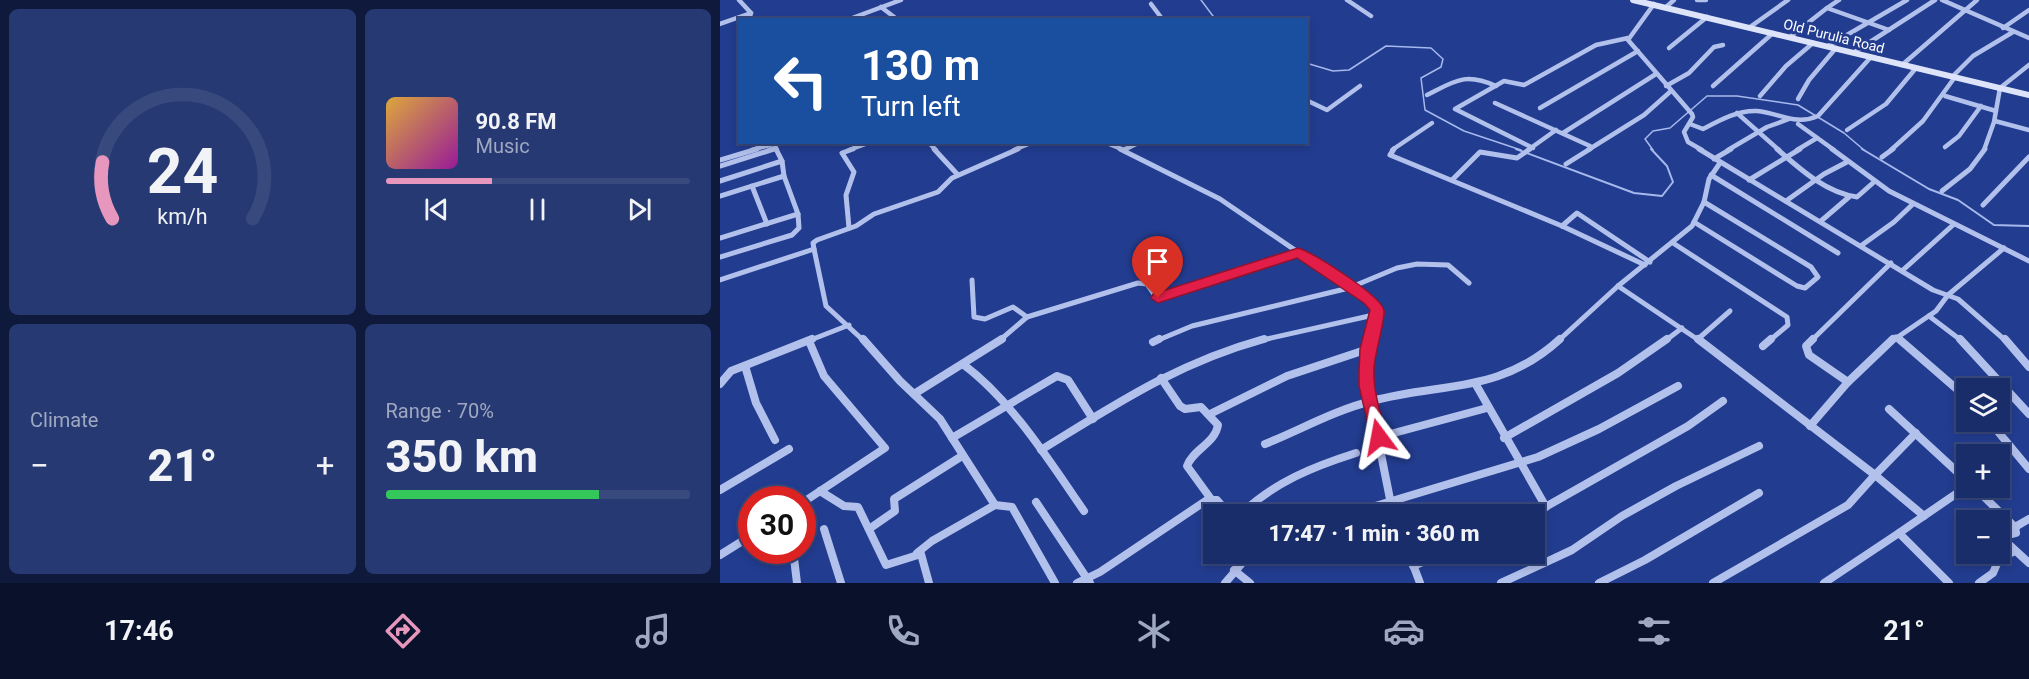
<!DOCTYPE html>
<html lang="en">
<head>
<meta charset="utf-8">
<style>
	:root { --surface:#1a2d6b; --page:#273973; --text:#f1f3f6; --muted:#9fa8c1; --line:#38497e; --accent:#e797bd }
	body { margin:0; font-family:Roboto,sans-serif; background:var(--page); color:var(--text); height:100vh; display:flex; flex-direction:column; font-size:22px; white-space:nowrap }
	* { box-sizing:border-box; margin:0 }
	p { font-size:20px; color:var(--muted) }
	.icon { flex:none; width:33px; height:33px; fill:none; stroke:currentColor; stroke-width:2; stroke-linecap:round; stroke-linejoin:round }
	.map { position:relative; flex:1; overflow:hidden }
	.side { display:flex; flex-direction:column; gap:9px; padding:9px; background:#0e193b; width:720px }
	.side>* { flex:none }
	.hud { position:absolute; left:18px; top:18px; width:570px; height:126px; border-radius:0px; box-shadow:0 3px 9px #0003,0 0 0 2px var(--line); background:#1a4fa0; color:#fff; overflow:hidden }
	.buttons { position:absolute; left:1236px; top:378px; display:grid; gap:12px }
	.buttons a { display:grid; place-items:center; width:54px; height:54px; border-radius:0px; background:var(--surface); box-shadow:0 3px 9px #0003,0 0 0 2px var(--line); font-size:30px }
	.speed { position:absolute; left:18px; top:486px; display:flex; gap:12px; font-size:30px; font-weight:700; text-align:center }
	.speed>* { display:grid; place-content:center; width:78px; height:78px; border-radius:50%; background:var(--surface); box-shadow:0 3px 9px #0003,0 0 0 2px var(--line); line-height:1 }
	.speed .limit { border:9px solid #d22; background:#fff; color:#111 }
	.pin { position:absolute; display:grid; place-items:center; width:51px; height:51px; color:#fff; margin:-62px -26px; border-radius:50% 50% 50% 0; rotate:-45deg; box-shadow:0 0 6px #0007 }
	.pin .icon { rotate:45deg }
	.me { position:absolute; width:66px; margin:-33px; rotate:347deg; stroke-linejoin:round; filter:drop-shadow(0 0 4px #0008) }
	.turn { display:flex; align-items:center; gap:21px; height:126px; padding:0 24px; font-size:27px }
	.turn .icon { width:78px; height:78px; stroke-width:2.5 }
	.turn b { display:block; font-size:42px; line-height:51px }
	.big { font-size:45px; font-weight:800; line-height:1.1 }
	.side .widget { flex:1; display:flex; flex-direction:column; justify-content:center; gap:9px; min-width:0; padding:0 21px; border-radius:9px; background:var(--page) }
	.side .dial { align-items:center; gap:0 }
	.dial svg { height:156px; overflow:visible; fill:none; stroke:var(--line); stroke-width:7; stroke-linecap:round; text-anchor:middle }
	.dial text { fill:var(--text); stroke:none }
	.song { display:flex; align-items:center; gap:18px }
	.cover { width:72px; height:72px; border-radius:9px; background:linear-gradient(135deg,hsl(40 70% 55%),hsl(300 70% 35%)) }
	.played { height:6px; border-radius:3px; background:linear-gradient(90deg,var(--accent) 35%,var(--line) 35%) }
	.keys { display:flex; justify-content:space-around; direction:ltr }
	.heat { display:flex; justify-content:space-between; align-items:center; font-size:33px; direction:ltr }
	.charge { height:9px; border-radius:4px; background:linear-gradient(90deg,#34c759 70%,var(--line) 0) }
	.side .tiles { flex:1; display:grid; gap:9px; grid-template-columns:repeat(2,1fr) }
	.trip { position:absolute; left:483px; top:504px; width:342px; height:60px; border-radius:0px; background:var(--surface); box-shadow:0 3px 9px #0003,0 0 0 2px var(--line); font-weight:800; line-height:60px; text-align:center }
	.tab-bar { display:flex; height:96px; justify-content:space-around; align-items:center; background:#0a122b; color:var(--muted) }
	.tab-bar .icon { width:42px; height:42px }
	.tab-bar .current { color:var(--accent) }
	.tab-bar b { font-size:27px; color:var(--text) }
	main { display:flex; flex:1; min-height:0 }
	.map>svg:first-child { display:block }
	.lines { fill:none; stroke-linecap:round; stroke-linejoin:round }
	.stream-far1 { stroke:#a6b9ed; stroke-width:1.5 }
	.stream { stroke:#a6b9ed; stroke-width:2 }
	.street-far2 { stroke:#b2c1ec; stroke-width:4.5 }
	.street-far1 { stroke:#b2c1ec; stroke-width:5 }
	.street { stroke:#b2c1ec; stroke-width:8 }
	.secondary { stroke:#dde4f9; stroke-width:6 }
	.route { fill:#e11d48; stroke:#92132f; stroke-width:1.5 }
	.labels { text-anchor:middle; stroke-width:6; stroke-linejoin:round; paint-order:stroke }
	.far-street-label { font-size:14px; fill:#fff; stroke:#223c8f }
</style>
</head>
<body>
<main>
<section class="side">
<div class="tiles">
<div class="widget dial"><svg viewBox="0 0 100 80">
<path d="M14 69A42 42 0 1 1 86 69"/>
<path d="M14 69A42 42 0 0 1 9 40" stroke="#e797bd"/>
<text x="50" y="56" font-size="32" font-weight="700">24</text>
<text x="50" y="72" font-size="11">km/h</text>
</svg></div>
<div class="widget">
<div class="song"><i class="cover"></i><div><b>90.8 FM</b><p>Music</p></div></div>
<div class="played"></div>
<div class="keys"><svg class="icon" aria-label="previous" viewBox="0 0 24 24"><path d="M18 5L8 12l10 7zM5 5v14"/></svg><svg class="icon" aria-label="pause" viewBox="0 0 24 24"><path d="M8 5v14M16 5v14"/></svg><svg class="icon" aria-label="next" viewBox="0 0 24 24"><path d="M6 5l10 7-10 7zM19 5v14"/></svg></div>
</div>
<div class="widget"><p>Climate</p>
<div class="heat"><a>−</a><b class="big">21°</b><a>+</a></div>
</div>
<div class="widget"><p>Range · 70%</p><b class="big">350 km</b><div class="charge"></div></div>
</div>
</section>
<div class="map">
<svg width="1309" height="583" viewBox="0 0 1309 583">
	<rect width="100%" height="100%" fill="#223c8f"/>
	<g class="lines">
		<g class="stream-far1">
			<path d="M481,0L496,20"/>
			<path d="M586,63L613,71L629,70L666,46L711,48L723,59L721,67L701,78L705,110L744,131L801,150"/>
			<path d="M933,150L925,139L933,131L950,128L987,96H1017L1078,105L1124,133L1144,150"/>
		</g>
		<g class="stream">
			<path d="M796,149L914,193L942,196L953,182L947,166L931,149"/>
			<path d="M1142,149L1209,189L1238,200L1274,225L1309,226"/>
		</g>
		<g class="street-far2">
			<path d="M19,0L31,13L29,20"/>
			<path d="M627,0L651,16"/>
			<path d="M977,0H986"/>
			<path d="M1222,0L1309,38"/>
			<path d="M431,4L443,20"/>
			<path d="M934,4L908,40L972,114L973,117L964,132L968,142L982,150"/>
			<path d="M161,7L178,20"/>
			<path d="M946,7L954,0"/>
			<path d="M1107,8L1119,0"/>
			<path d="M127,20L181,0"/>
			<path d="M0,24L31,13"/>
			<path d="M1030,27L1068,0"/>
			<path d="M1283,28L1309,10"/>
			<path d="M1070,37L1107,8L1169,30"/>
			<path d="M1108,46L1187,0"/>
			<path d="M949,48L987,17"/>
			<path d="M1133,53L1215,0"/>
			<path d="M1182,65L1257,0"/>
			<path d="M1232,77L1253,56L1293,32"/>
			<path d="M946,86L969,73L994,47L1003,45"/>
			<path d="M993,86L1053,33"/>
			<path d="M707,95C735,81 745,72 776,86"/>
			<path d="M1040,96L1066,66L1093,43"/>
			<path d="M1225,96L1276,111"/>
			<path d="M1078,99L1089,80L1116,48"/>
			<path d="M586,100L607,110L640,86"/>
			<path d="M775,103L870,146"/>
			<path d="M820,108L918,51"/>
			<path d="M1017,113L1059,150"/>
			<path d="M1275,121L1309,130"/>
			<path d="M970,124L983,129C1000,120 1018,110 1037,111C1060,113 1075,126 1098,116L1151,57"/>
			<path d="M1078,124L1114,150"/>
			<path d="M1127,130L1166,104L1196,68"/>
			<path d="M843,133L936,74"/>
			<path d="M208,142L216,150"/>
			<path d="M384,142L404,150"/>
			<path d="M1225,147L1239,136L1261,106"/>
			<path d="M813,148L735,109L784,81L804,85L876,45L908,38"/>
			<path d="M32,150L59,142"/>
			<path d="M49,150L56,148L57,150"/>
			<path d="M129,150L151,142"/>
			<path d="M294,150L313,142"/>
			<path d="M404,150L420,142"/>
			<path d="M672,150L712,123"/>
			<path d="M808,150L836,130"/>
			<path d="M868,150L924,115L951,91"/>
			<path d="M1008,150L1047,127L1069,119"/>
			<path d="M1077,150L1097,138"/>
			<path d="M1171,150L1203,121L1235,77"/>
			<path d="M1264,150L1274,122L1280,88L1309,65"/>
		</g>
		<g class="street-far1">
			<path d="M56,149L62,161"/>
			<path d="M214,149L238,175"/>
			<path d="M400,149L500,199L654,304L656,317L652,341"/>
			<path d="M674,149L670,155L842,226L925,265"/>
			<path d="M979,149L1213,290L1238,299L1286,341"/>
			<path d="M1057,149C1080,169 1106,193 1137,197L1154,182"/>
			<path d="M1112,149L1169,191L1309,261"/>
			<path d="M404,150L406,149"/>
			<path d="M1162,157L1173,149"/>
			<path d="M994,159L1011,149"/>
			<path d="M0,160L37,149"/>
			<path d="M846,164L870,149"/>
			<path d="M0,166L54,149"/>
			<path d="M991,175L1118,253"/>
			<path d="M732,180L760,152L797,158L810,149"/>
			<path d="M1029,180L1080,149"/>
			<path d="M0,181L62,161L64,176"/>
			<path d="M32,186L47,224"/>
			<path d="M1222,191L1250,169L1265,149"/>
			<path d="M0,196L64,176L78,214L79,228L72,235L0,257"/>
			<path d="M1066,201L1104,174L1127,162"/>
			<path d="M1263,205L1309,157"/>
			<path d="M1101,221L1129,197"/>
			<path d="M974,222L1077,286L1085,288L1098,277L1091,267L984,202"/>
			<path d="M842,226L857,213L930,262"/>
			<path d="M129,228L126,195L134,172L122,153L133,149"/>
			<path d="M0,238L78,214"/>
			<path d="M953,243L1067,317L1068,325L1049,341"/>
			<path d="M1142,245L1174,222L1193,204"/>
			<path d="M94,249L106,306L144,341"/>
			<path d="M1183,270L1233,225"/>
			<path d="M0,280L94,249L93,243L97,240L136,226L154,214L218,192L232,178L298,149"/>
			<path d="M252,280L254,317L265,319L293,307L307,317L418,283L427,284L436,297L444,298L519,270L578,253"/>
			<path d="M423,283L438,276L444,298"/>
			<path d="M898,286L980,341"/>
			<path d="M1209,316L1242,341"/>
			<path d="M1176,337L1180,341"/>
			<path d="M978,339L1010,311"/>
			<path d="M88,341L129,325"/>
			<path d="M279,341L307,317"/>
			<path d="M436,341L472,326L629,288L677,268L697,264L728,265L749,283"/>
			<path d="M538,341L658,314"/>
			<path d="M838,341L898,286L972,226L984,202L989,179L1000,163"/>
			<path d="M945,341L962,328"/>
			<path d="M1091,341L1171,263"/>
			<path d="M1172,341L1216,311L1228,295L1284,248"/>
		</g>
		<g class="street">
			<path d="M143,339L180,381L220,419L275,505L292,507L335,583"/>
			<path d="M652,339L646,379L673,514"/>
			<path d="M978,339L1155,475L1128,505L993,583"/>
			<path d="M1093,339L1086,346L1089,355L1128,382"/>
			<path d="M1179,339L1246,397"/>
			<path d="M1240,339L1309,414"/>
			<path d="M1285,339L1309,367"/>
			<path d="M433,342L439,339"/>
			<path d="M1043,346L1051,339"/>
			<path d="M244,365C292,401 330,462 364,511"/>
			<path d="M25,366L36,403L55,440"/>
			<path d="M441,378L460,406L465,409L481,407L498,425C495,444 473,449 467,466L491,499"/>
			<path d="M755,383L826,507"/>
			<path d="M0,384L11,371L92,339"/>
			<path d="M194,394L282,339"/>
			<path d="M1169,409L1246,480"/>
			<path d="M490,414L567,376L648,349"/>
			<path d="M1270,422L1309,469"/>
			<path d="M1090,426L1128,382L1173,339"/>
			<path d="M1196,433L1155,475L1204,516"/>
			<path d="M659,437L767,408"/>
			<path d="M232,438L337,376L348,380L373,419"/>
			<path d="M784,438L898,373L947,339"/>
			<path d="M545,444C580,430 615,410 652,401C723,382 780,394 840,339"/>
			<path d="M321,450C396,404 457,363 544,339"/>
			<path d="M1255,488L1295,527L1296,533L1285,536L1284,540L1309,563"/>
			<path d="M0,490L69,449"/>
			<path d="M100,491L124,506L138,507L166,565L201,554L209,583"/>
			<path d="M316,502L370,583"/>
			<path d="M82,503L165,448L104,376L89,341"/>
			<path d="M521,514C555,482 592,467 636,453"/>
			<path d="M629,514L818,457L879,429L958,386"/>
			<path d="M813,514L968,426L1003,401"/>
			<path d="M1295,527L1309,519"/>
			<path d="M104,529L121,583"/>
			<path d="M149,529L175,511L174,499L242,456"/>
			<path d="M1179,533L1246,487"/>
			<path d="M73,550L77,583"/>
			<path d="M197,553L212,541L275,505"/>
			<path d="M689,554L700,583"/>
			<path d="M0,555L32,535"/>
			<path d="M693,566L722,554"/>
			<path d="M514,570L530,583"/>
			<path d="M357,583L380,572L487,500H497L509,514"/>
			<path d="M505,583L530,554"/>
			<path d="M781,583L852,550L902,516L956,486L1039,446"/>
			<path d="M879,583L925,560L1039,493"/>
			<path d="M1104,583L1179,533L1229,583"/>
			<path d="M1259,583L1273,573L1279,559L1295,551"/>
		</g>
		<path class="secondary" d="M913,0L1309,95"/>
	</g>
	<path class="route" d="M578,248C594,253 660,295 664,310C666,318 654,355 654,369C653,392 661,415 667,437L665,442H653L651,437L639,386V372L640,349L650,310L644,303L577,258L438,303L431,298L433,294Z"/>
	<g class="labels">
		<g class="far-street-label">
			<text transform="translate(1114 36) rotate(14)" y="5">Old Purulia Road</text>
		</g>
	</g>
</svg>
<div class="buttons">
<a><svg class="icon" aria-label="layers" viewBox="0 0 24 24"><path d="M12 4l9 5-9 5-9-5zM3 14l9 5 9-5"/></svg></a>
<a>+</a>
<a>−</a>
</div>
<div class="speed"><div class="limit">30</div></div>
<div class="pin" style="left:438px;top:298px;background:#d93025"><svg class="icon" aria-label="arrive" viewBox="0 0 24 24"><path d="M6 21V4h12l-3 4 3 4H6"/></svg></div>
<svg class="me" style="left:659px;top:437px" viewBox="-20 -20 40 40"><path d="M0-17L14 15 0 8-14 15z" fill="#e11d48" stroke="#fff" stroke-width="4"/></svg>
<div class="trip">17:47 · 1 min · 360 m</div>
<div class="hud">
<div class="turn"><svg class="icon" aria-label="left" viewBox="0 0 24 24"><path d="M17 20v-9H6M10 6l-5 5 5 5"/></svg><div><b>130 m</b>Turn left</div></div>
</div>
</div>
</main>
<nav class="tab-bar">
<b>17:46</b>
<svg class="icon current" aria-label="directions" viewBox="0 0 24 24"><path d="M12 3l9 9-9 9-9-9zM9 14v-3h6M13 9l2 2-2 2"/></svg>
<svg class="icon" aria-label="music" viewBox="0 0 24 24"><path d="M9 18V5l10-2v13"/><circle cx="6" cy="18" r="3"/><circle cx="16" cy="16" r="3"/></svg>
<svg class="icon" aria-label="phone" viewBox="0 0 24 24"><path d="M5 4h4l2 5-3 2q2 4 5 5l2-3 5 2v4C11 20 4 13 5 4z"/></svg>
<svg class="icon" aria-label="climate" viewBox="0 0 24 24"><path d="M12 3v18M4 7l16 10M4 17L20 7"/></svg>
<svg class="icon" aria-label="car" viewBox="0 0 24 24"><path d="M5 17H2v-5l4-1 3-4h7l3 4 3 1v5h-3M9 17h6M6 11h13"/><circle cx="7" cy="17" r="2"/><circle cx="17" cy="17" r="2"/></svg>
<svg class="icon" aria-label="filters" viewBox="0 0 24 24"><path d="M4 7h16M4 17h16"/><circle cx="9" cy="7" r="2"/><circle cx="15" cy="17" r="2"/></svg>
<b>21°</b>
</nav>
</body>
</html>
